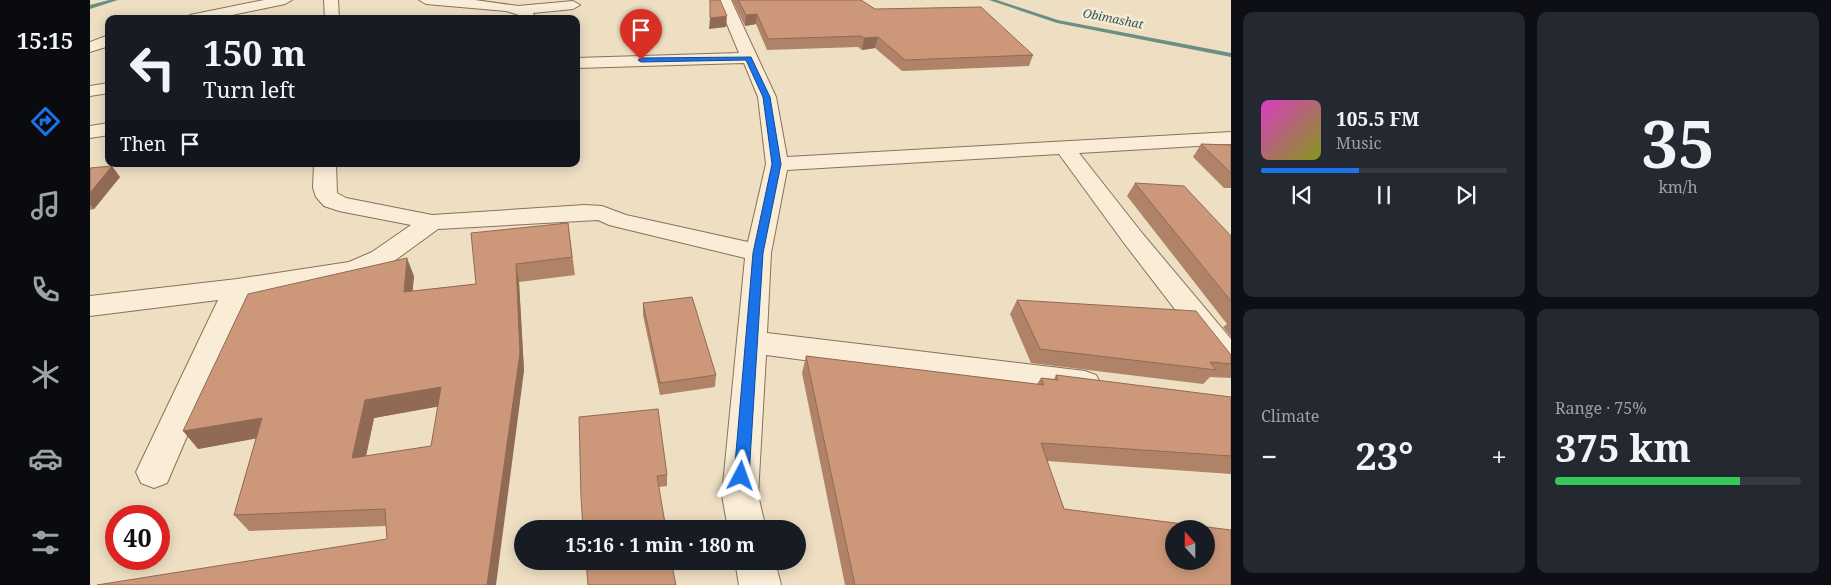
<!DOCTYPE html>
<html lang="en">
<head>
<meta charset="utf-8">
<style>
	:root { --surface:#171b24; --page:#242831; --text:#f1f3f6; --muted:#9ea1a6; --line:#363941; --accent:#1a73e8 }
	body { margin:0; font-family:"Noto Serif",serif; background:var(--page); color:var(--text); height:100vh; display:flex; flex-direction:column; font-size:19px; white-space:nowrap }
	* { box-sizing:border-box; margin:0 }
	p { font-size:16px; color:var(--muted) }
	.icon { flex:none; width:28px; height:28px; fill:none; stroke:currentColor; stroke-width:2; stroke-linecap:round; stroke-linejoin:round }
	.map { position:relative; flex:1; overflow:hidden }
	.side { display:flex; flex-direction:column; gap:12px; padding:12px; background:#0d0f14; width:600px }
	.side>* { flex:none }
	.guide { position:absolute; left:15px; top:15px; width:475px; height:152px; border-radius:10px; box-shadow:0 2px 12px #0003; background:#171b24; color:var(--text); overflow:hidden }
	.needle { width:32px; rotate:339deg }
	.buttons { position:absolute; left:1075px; top:520px; display:grid; gap:10px }
	.buttons a { display:grid; place-items:center; width:50px; height:50px; border-radius:50%; background:var(--surface); box-shadow:0 2px 12px #0003; font-size:25px }
	.speed { position:absolute; left:15px; top:505px; display:flex; gap:10px; font-size:25px; font-weight:700; text-align:center }
	.speed>* { display:grid; place-content:center; width:65px; height:65px; border-radius:50%; background:var(--surface); box-shadow:0 2px 12px #0003; line-height:1 }
	.speed .limit { border:8px solid #d22; background:#fff; color:#111 }
	.pin { position:absolute; display:grid; place-items:center; width:42px; height:42px; color:#fff; margin:-51px -21px; border-radius:50% 50% 50% 0; rotate:-45deg; box-shadow:0 0 5px #0007 }
	.pin .icon { rotate:45deg }
	.me { position:absolute; width:55px; margin:-28px; rotate:4deg; stroke-linejoin:round; filter:drop-shadow(0 0 4px #0008) }
	.turn { display:flex; align-items:center; gap:18px; height:105px; padding:0 15px; font-size:22px }
	.turn .icon { width:65px; height:65px; stroke-width:2.5 }
	.turn b { display:block; font-size:35px; line-height:42px }
	.then { display:flex; align-items:center; height:48px; padding:0 15px; background:#0003; gap:10px; font-size:19px }
	.big { font-size:38px; font-weight:700; line-height:1.1 }
	.side .widget { flex:1; display:flex; flex-direction:column; justify-content:center; gap:8px; min-width:0; padding:0 18px; border-radius:10px; background:var(--page) }
	.side .dial { align-items:center; gap:0 }
	.dial b { font-size:65px; line-height:1 }
	.song { display:flex; align-items:center; gap:15px }
	.cover { width:60px; height:60px; border-radius:8px; background:linear-gradient(135deg,hsl(310 70% 55%),hsl(70 70% 35%)) }
	.played { height:5px; border-radius:2px; background:linear-gradient(90deg,var(--accent) 40%,var(--line) 40%) }
	.keys { display:flex; justify-content:space-around; direction:ltr }
	.heat { display:flex; justify-content:space-between; align-items:center; font-size:28px; direction:ltr }
	.charge { height:8px; border-radius:4px; background:linear-gradient(90deg,#34c759 75%,var(--line) 0) }
	.side .tiles { flex:1; display:grid; gap:12px; grid-template-columns:repeat(2,1fr) }
	.trip { position:absolute; left:424px; top:520px; width:292px; height:50px; border-radius:25px; background:var(--surface); box-shadow:0 2px 12px #0003; font-weight:700; line-height:50px; text-align:center }
	main { display:flex; flex:1; min-height:0 }
	.dock { display:flex; flex-direction:column; width:90px; justify-content:space-around; align-items:center; background:#090b0e; color:var(--muted) }
	.dock .icon { width:35px; height:35px }
	.dock .selected { color:var(--accent) }
	.dock b { font-size:22px; color:var(--text) }
	.map>svg:first-child { display:block }
	.lines { fill:none; stroke-linecap:round; stroke-linejoin:round }
	.stream { fill:#6c8f85; fill-rule:evenodd }
	.minor-casing { stroke:#89715a; stroke-width:2 }
	.minor { fill:#f9edd7; fill-rule:evenodd }
	.wall { fill:#b08368; fill-rule:evenodd }
	.shaded-wall { fill:#906a55 }
	.building { fill:#cd9879; stroke:#906a55; fill-rule:evenodd }
	.route { fill:#1a73e8; stroke:#114b97 }
	.labels { text-anchor:middle; stroke-width:5; stroke-linejoin:round; paint-order:stroke }
	.far-water-label { font-size:12px; font-style:italic; fill:#2d5854; stroke:#f6ead3 }
</style>
</head>
<body>
<main>
<nav class="dock">
<b>15:15</b>
<svg class="icon selected" aria-label="directions" viewBox="0 0 24 24"><path d="M12 3l9 9-9 9-9-9zM9 14v-3h6M13 9l2 2-2 2"/></svg>
<svg class="icon" aria-label="music" viewBox="0 0 24 24"><path d="M9 18V5l10-2v13"/><circle cx="6" cy="18" r="3"/><circle cx="16" cy="16" r="3"/></svg>
<svg class="icon" aria-label="phone" viewBox="0 0 24 24"><path d="M5 4h4l2 5-3 2q2 4 5 5l2-3 5 2v4C11 20 4 13 5 4z"/></svg>
<svg class="icon" aria-label="climate" viewBox="0 0 24 24"><path d="M12 3v18M4 7l16 10M4 17L20 7"/></svg>
<svg class="icon" aria-label="car" viewBox="0 0 24 24"><path d="M5 17H2v-5l4-1 3-4h7l3 4 3 1v5h-3M9 17h6M6 11h13"/><circle cx="7" cy="17" r="2"/><circle cx="17" cy="17" r="2"/></svg>
<svg class="icon" aria-label="filters" viewBox="0 0 24 24"><path d="M4 7h16M4 17h16"/><circle cx="9" cy="7" r="2"/><circle cx="15" cy="17" r="2"/></svg>
</nav>
<div class="map">
<svg width="1141" height="585" viewBox="0 0 1141 585">
	<rect width="100%" height="100%" fill="#eedfc3"/>
	<g class="lines">
		<g class="stream">
			<path d="M19,0H28L0,9V5Z"/>
			<path d="M899,0H907L968,20L1141,53V57L967,23Z"/>
		</g>
		<defs>
			<g id="minor">
				<path d="M174,0H202L195,4L123,19H93L100,15Z"/>
				<path d="M234,0H248L249,19H235Z"/>
				<path d="M329,0H385L428,6L483,1L490,5L483,9L443,13L446,19H432L429,15L416,11L336,4Z"/>
				<path d="M627,0H641L686,97L697,157L1141,132V144L989,153L1052,233L1141,339V372L1130,368L1034,243L969,154L697,170L681,253L677,333L995,371L1006,375L1011,384L1006,393L995,397L676,355L668,495L676,529H638L632,495L655,258L519,225L508,220L348,229L300,264L273,276L157,296L77,483L64,488L51,483L46,472L128,300L0,316V296L147,279L259,262L282,252L321,225L249,211L234,206L226,197L223,188L224,164H246L247,193L256,198L342,215L495,205L512,206L536,215L658,242L676,164L668,97L654,63L486,68V58L649,53Z"/>
				<path d="M19,35V46L0,52V42Z"/>
				<path d="M19,83V93L0,96V86Z"/>
				<path d="M19,123V135L0,138V126Z"/>
				<path d="M645,561H685L691,585H649Z"/>
			</g>
		</defs>
		<use href="#minor" class="minor-casing"/>
		<use href="#minor" class="minor"/>
	</g>
	<g class="wall">
		<path d="M642,0H771L785,9L943,55L939,66L812,71L785,48L772,50L768,47L677,50L666,24L655,26Z"/>
		<path d="M1111,144L1141,145V188H1134L1103,157Z"/>
		<path d="M0,168L30,177L4,209L0,210Z"/>
		<path d="M1045,183L1141,236V337L1133,327L1137,324L1037,196Z"/>
		<path d="M478,223L485,275L429,282L434,371L297,539L296,526L159,531L144,515L166,438L108,449L324,276L322,291L386,284ZM348,406L341,446L276,456L284,418Z"/>
		<path d="M927,300L1141,355V378L1120,377L1113,384L941,363L920,314Z"/>
		<path d="M553,303L626,375L625,387L570,395L553,315Z"/>
		<path d="M716,356L947,384L951,378L964,379L966,375L1141,397V474L957,461L974,509L1141,585H755L712,373Z"/>
		<path d="M489,417L577,475V486L569,487Z"/>
	</g>
	<g class="shaded-wall">
		<path d="M667,14L666,24L655,26L656,15Z"/>
		<path d="M637,16L636,27L619,29L620,18Z"/>
		<path d="M788,37L785,48L772,50L774,38Z"/>
		<path d="M22,166L30,177L4,209L0,204V193Z"/>
		<path d="M317,258L324,276L321,310L314,292Z"/>
		<path d="M426,264L429,282L434,371L406,585H397Z"/>
		<path d="M351,387L357,405L284,418L272,475L262,458L275,400Z"/>
		<path d="M172,418L185,435L108,449L93,431Z"/>
	</g>
	<g class="building">
		<path d="M620,0H630L637,16L620,18Z"/>
		<path d="M648,0H771L785,9L891,7L943,55L815,60L788,37L774,38L771,36L678,39L667,14L656,15Z"/>
		<path d="M1111,144L1141,145V173Z"/>
		<path d="M22,166L0,193V168Z"/>
		<path d="M1045,183L1094,186L1141,236V301Z"/>
		<path d="M478,223L482,257L426,264L430,353L397,585H7L297,539L295,509L144,515L172,418L93,431L158,294L317,258L314,292L386,284L381,233ZM351,387L341,446L262,458L275,400Z"/>
		<path d="M602,297L626,375L570,383L553,303Z"/>
		<path d="M927,300L1106,311L1141,355V364L1120,362L1126,370L950,349Z"/>
		<path d="M716,356L954,385L951,378L968,380L966,375L1141,397V456L951,443L974,509L1141,530V585H765ZM1084,529H1116V561H1084Z"/>
		<path d="M568,409L577,475L567,476L576,529H493L491,497L489,417Z"/>
		<path d="M496,561H581L586,585H498Z"/>
	</g>
	<path class="route" d="M661,57L680,97L691,164L673,253L659,476L656,480L651,482L646,480L644,476L663,253L682,164L673,97L656,60L551,62L548,60L551,58Z"/>
	<g class="labels">
		<g class="far-water-label">
			<text transform="translate(1023 19) rotate(11)" y="4">Obimashat</text>
		</g>
	</g>
</svg>
<div class="buttons">
<a><svg class="needle" viewBox="-14 -14 28 28"><path d="M0-13l5 13h-10z" fill="#e53935"/><path d="M0 13l5-13h-10z" fill="#9ea1a6"/></svg></a>
</div>
<div class="speed"><div class="limit">40</div></div>
<div class="pin" style="left:551px;top:60px;background:#d93025"><svg class="icon" aria-label="arrive" viewBox="0 0 24 24"><path d="M6 21V4h12l-3 4 3 4H6"/></svg></div>
<svg class="me" style="left:651px;top:476px" viewBox="-20 -20 40 40"><path d="M0-17L14 15 0 8-14 15z" fill="#1a73e8" stroke="#fff" stroke-width="4"/></svg>
<div class="trip">15:16 · 1 min · 180 m</div>
<div class="guide">
<div class="turn"><svg class="icon" aria-label="left" viewBox="0 0 24 24"><path d="M17 20v-9H6M10 6l-5 5 5 5"/></svg><div><b>150 m</b>Turn left</div></div>
<div class="then">Then<svg class="icon" aria-label="arrive" viewBox="0 0 24 24"><path d="M6 21V4h12l-3 4 3 4H6"/></svg></div>
</div>
</div>
<section class="side">
<div class="tiles">
<div class="widget">
<div class="song"><i class="cover"></i><div><b>105.5 FM</b><p>Music</p></div></div>
<div class="played"></div>
<div class="keys"><svg class="icon" aria-label="previous" viewBox="0 0 24 24"><path d="M18 5L8 12l10 7zM5 5v14"/></svg><svg class="icon" aria-label="pause" viewBox="0 0 24 24"><path d="M8 5v14M16 5v14"/></svg><svg class="icon" aria-label="next" viewBox="0 0 24 24"><path d="M6 5l10 7-10 7zM19 5v14"/></svg></div>
</div>
<div class="widget dial"><b>35</b><p>km/h</p></div>
<div class="widget"><p>Climate</p>
<div class="heat"><a>−</a><b class="big">23°</b><a>+</a></div>
</div>
<div class="widget"><p>Range · 75%</p><b class="big">375 km</b><div class="charge"></div></div>
</div>
</section>
</main>
</body>
</html>
